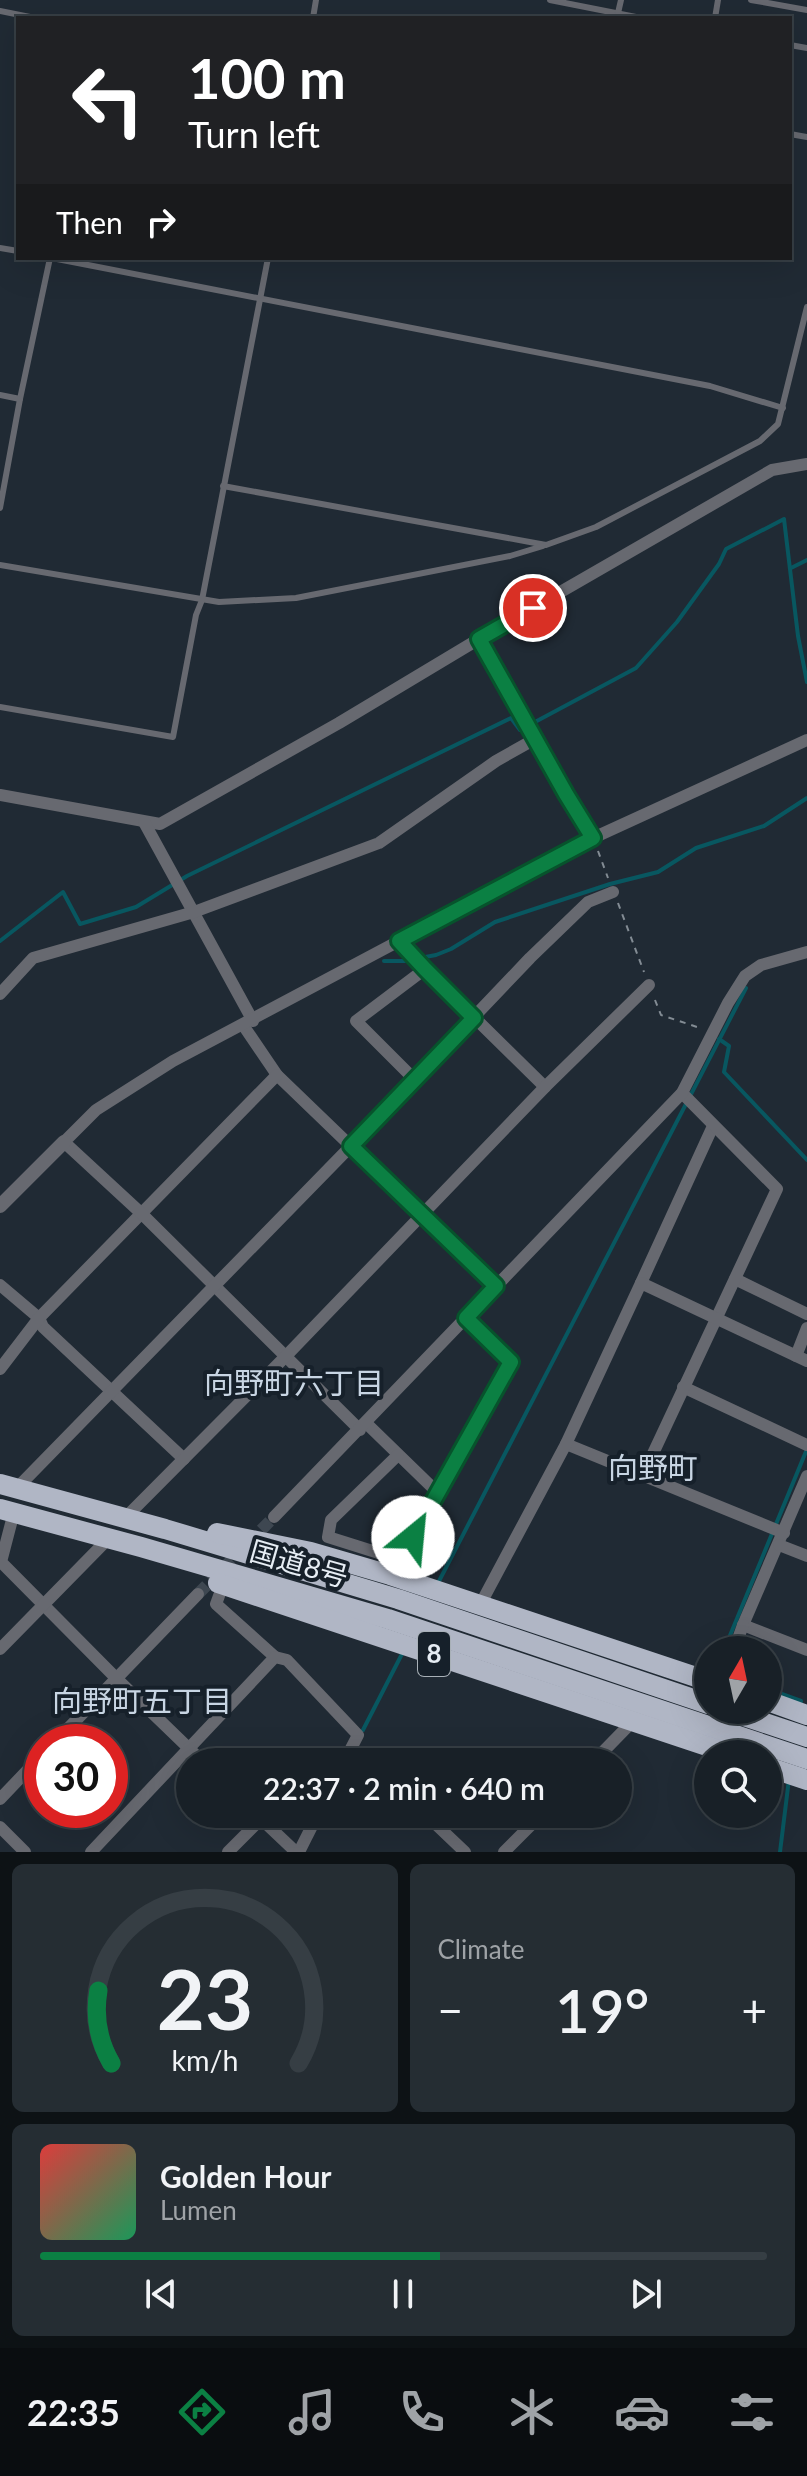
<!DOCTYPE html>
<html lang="en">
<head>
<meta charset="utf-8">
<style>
	:root { --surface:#182027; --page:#252d33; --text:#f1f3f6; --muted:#9fa3a7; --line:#363e44; --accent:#0b8043 }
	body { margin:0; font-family:Lato,"Noto Sans JP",sans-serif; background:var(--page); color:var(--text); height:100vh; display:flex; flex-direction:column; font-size:30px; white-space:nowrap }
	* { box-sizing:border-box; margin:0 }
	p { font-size:26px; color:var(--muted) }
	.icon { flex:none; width:44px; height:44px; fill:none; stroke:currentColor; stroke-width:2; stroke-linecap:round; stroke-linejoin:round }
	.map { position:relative; height:1852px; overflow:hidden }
	.panel { display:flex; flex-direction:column; gap:12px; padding:12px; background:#0d1215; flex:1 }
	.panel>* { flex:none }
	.banner { position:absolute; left:16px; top:16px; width:776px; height:244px; border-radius:0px; box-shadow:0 8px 32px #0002,0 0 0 2px var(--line); background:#202124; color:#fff; overflow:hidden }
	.needle { width:52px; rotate:9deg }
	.controls { position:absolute; left:694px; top:1636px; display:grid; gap:16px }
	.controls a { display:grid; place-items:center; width:88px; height:88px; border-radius:50%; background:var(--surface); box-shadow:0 8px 32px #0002,0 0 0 2px var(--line); font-size:40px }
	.speed { position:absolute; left:24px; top:1724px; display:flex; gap:16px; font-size:40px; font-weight:700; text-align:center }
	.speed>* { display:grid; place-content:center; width:104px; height:104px; border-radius:50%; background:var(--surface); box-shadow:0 8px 32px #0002,0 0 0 2px var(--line); line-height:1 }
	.speed .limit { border:12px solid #d22; background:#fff; color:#111 }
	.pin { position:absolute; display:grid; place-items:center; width:68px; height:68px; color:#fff; margin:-34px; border:4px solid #fff; border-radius:50%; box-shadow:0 2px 8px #0007 }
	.me { position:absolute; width:88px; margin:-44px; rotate:28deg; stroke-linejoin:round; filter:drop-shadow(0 0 6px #0008) }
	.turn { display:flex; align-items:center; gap:28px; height:168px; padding:0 40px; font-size:36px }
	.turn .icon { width:104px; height:104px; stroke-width:2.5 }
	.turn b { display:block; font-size:56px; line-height:68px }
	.then { display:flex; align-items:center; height:76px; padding:0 40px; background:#0003; gap:16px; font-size:30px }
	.big { font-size:60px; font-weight:600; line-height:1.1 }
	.panel .widget { flex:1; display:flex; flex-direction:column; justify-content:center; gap:12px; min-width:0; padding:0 28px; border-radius:12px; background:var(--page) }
	.panel .dial { align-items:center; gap:0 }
	.dial svg { height:208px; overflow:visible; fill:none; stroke:var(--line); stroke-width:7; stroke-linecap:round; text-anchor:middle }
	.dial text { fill:var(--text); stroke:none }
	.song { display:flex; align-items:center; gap:24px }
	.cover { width:96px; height:96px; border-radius:12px; background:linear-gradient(135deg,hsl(0 70% 55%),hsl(150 70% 35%)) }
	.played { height:8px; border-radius:4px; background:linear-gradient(90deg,var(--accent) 55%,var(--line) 55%) }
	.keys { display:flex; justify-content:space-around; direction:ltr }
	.heat { display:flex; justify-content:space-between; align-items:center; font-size:44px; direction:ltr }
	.panel .tiles { flex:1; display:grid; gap:12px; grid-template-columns:1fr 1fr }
	.widget:last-child { grid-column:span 2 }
	.trip { position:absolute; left:176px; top:1748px; width:456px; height:80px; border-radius:40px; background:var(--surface); box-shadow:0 8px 32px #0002,0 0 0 2px var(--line); font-weight:600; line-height:80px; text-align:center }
	.menu { display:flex; height:128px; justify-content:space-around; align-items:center; background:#0a0d10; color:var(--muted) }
	.menu .icon { width:56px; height:56px }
	.menu .active { color:var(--accent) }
	.menu b { font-size:36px; color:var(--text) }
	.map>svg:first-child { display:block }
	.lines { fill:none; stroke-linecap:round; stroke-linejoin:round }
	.stream { stroke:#085760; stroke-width:4 }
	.minor-tunnel { stroke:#3e4751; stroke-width:12; stroke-dasharray:12 6; stroke-linecap:butt }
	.path { stroke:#838c94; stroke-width:2; stroke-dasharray:6 6; stroke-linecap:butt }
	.service { stroke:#676970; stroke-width:6 }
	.minor { stroke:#676970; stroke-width:12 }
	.tertiary { stroke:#676970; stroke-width:14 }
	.trunk { stroke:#b0b6c5; stroke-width:20 }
	.route-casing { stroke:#07532c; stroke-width:20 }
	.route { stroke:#0b8043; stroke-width:14 }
	.labels { text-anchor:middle; stroke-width:8; stroke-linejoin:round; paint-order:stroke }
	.shield { fill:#16202a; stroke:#a8b0b7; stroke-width:2 }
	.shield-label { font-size:26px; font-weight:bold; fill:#e6edf4 }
	.street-label { font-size:28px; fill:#e6edf4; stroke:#16202a }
	.neighbourhood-label { font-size:30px; fill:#c8d5e3; stroke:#16202a }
</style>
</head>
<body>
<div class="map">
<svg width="807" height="1852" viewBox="0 0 807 1852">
	<rect width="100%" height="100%" fill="#202a34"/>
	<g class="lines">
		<g class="stream">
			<path d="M791,568L807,560"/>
			<path d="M0,941L63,892L80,924L136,907L187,876L511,718L520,730L636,668L677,622L719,564L726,549L784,519L798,636L807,682"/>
			<path d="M384,961H404L436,955L451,949L495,922L610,884L658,872L696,848L764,826L807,798"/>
			<path d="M719,1039L729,1046L724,1072L807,1160"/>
			<path d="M437,1585L746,988"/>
			<path d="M724,1650L807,1449"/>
			<path d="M768,1689L801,1701L800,1707"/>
			<path d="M363,1730L404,1650"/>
			<path d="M780,1852L789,1779"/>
		</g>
		<path class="minor-tunnel" d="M198,1594L274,1517"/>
		<g class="path">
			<path d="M598,851L608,878"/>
			<path d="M618,903L644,972"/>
			<path d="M655,1000L661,1015L700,1028"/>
		</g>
		<g class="service">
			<path d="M550,0L641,18"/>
			<path d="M751,0L807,10"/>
			<path d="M0,11L35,18"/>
			<path d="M618,13L621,0"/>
			<path d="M313,18L316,0"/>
			<path d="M715,18L718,0"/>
			<path d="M790,45L807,48"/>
			<path d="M790,134L807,137"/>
			<path d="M0,248L18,251"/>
			<path d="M52,258L710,386L783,408"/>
			<path d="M0,395L20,399L50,258"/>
			<path d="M223,486L546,545L596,527L760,441L778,424L807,307"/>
			<path d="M0,508L20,399"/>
			<path d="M0,565L219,602L296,598L510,556L543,546"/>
			<path d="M0,707L173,737L196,615L202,600L268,258"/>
		</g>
		<g class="minor">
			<path d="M479,639L566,794L593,838"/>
			<path d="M0,795L160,824L339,723L479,639L772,470L807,464"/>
			<path d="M144,822L253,1021"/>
			<path d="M399,941L425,969L545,1087"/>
			<path d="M0,994L33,958L194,912L379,843L496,761L535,739"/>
			<path d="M243,1025L277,1075L496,1286"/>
			<path d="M414,1079L356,1021L425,969"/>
			<path d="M735,1279L807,1314"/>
			<path d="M641,1283L713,1126"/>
			<path d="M0,1285L39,1318L43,1327L184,1459"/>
			<path d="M796,1356L807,1328"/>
			<path d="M0,1369L39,1318L277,1075"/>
			<path d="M683,1387L807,1445"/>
			<path d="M366,1423L437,1492"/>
			<path d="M360,1430L142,1214L64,1142L96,1110L173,1061L593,838L807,740"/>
			<path d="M566,1444L784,1533"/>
			<path d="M398,1455L331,1520L328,1537L401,1560L511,1362L466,1318"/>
			<path d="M807,1476L743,1625L807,1650"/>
			<path d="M642,1477L777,1189L682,1093"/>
			<path d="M16,1489L351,1146L530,958L588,902L613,892"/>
			<path d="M14,1512L1,1562L116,1678L203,1762"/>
			<path d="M274,1517L682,1093L728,1003L745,976L761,965L807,952"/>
			<path d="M124,1519L286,1356L545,1087L649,985"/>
			<path d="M779,1545L807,1556"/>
			<path d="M223,1585L216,1604L275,1657"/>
			<path d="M480,1605L566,1444L641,1283L807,1361"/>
			<path d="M0,1649L109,1538"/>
			<path d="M734,1650L743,1625"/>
			<path d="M55,1742L198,1594"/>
			<path d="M363,1756L370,1762"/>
			<path d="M593,1762L634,1720"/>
			<path d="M0,1799L42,1755"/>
			<path d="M256,1814L296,1852"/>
			<path d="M425,1814L465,1852"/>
			<path d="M0,1827L25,1852"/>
			<path d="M91,1852L275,1657L287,1660L358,1735L344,1762"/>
			<path d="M228,1852L261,1819"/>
			<path d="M299,1852L318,1814"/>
			<path d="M504,1852L542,1814"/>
		</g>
		<path class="tertiary" d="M0,1206L64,1142"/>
		<g class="trunk">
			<path d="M0,1484L165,1529L398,1599L708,1704"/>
			<path d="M0,1509L141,1547L388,1619L807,1759"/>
			<path d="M217,1533L311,1552L390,1575L708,1681"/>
			<path d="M218,1583L731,1754"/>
			<path d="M768,1701L807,1715"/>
			<path d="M726,1710L807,1737"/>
			<path d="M768,1767L807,1780"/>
		</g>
	</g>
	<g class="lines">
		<defs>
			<path id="route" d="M413,1537L511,1362L466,1318L496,1286L351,1146L474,1018L425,969L399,941L593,838L566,794L479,639L533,608"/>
		</defs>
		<use href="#route" class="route-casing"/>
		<use href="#route" class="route"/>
	</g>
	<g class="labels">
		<rect class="shield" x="418" y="1632" width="32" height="44" rx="6"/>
		<g class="shield-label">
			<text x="434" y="1663">8</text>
		</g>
		<g class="street-label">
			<text transform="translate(299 1564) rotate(16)" y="10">国道8号</text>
		</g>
		<g class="neighbourhood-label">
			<text x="294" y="1394">向野町六丁目</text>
			<text x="653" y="1479">向野町</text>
			<text x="142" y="1712">向野町五丁目</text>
		</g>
	</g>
</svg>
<div class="controls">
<a><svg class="needle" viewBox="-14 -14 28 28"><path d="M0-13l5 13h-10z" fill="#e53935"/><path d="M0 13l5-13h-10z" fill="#9fa3a7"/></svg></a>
<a><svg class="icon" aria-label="search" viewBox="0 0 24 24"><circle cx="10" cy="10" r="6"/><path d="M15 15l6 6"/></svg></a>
</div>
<div class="speed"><div class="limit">30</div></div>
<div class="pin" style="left:533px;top:608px;background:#d93025"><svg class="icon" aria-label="arrive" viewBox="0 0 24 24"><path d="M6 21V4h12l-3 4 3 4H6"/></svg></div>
<svg class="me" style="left:413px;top:1537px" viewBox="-20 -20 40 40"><circle r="19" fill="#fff"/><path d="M0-13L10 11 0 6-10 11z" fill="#0b8043"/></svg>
<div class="trip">22:37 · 2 min · 640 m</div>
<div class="banner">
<div class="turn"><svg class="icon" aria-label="left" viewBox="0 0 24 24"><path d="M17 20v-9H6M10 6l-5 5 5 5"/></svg><div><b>100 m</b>Turn left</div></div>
<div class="then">Then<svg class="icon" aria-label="right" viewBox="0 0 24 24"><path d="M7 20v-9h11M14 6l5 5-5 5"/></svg></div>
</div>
</div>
<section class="panel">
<div class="tiles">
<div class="widget dial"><svg viewBox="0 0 100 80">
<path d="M14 69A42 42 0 1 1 86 69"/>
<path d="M14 69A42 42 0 0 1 9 41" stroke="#0b8043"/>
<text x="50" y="56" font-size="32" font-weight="700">23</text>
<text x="50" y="72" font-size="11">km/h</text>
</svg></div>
<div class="widget"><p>Climate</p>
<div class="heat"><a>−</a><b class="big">19°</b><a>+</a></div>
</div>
<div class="widget">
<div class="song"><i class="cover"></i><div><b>Golden Hour</b><p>Lumen</p></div></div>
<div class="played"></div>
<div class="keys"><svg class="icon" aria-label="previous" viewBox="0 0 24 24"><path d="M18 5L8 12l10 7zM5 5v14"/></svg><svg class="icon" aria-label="pause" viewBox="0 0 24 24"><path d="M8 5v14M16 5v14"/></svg><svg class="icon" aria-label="next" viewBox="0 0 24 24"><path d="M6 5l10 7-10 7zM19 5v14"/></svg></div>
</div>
</div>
</section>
<nav class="menu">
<b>22:35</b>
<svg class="icon active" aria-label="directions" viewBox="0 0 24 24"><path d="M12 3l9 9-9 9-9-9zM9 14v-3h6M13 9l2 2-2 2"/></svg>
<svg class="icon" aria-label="music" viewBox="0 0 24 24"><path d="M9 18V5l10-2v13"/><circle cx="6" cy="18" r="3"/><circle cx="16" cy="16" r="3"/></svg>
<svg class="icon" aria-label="phone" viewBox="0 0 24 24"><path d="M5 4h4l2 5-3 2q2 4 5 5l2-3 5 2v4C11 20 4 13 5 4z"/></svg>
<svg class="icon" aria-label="climate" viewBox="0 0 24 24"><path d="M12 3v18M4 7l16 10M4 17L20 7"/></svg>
<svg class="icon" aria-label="car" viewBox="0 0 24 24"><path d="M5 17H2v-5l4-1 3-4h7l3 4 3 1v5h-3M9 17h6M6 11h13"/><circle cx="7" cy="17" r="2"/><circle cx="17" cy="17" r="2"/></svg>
<svg class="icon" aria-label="filters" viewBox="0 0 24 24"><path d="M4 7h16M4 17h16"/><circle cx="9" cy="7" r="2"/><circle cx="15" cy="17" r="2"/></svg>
</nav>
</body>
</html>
